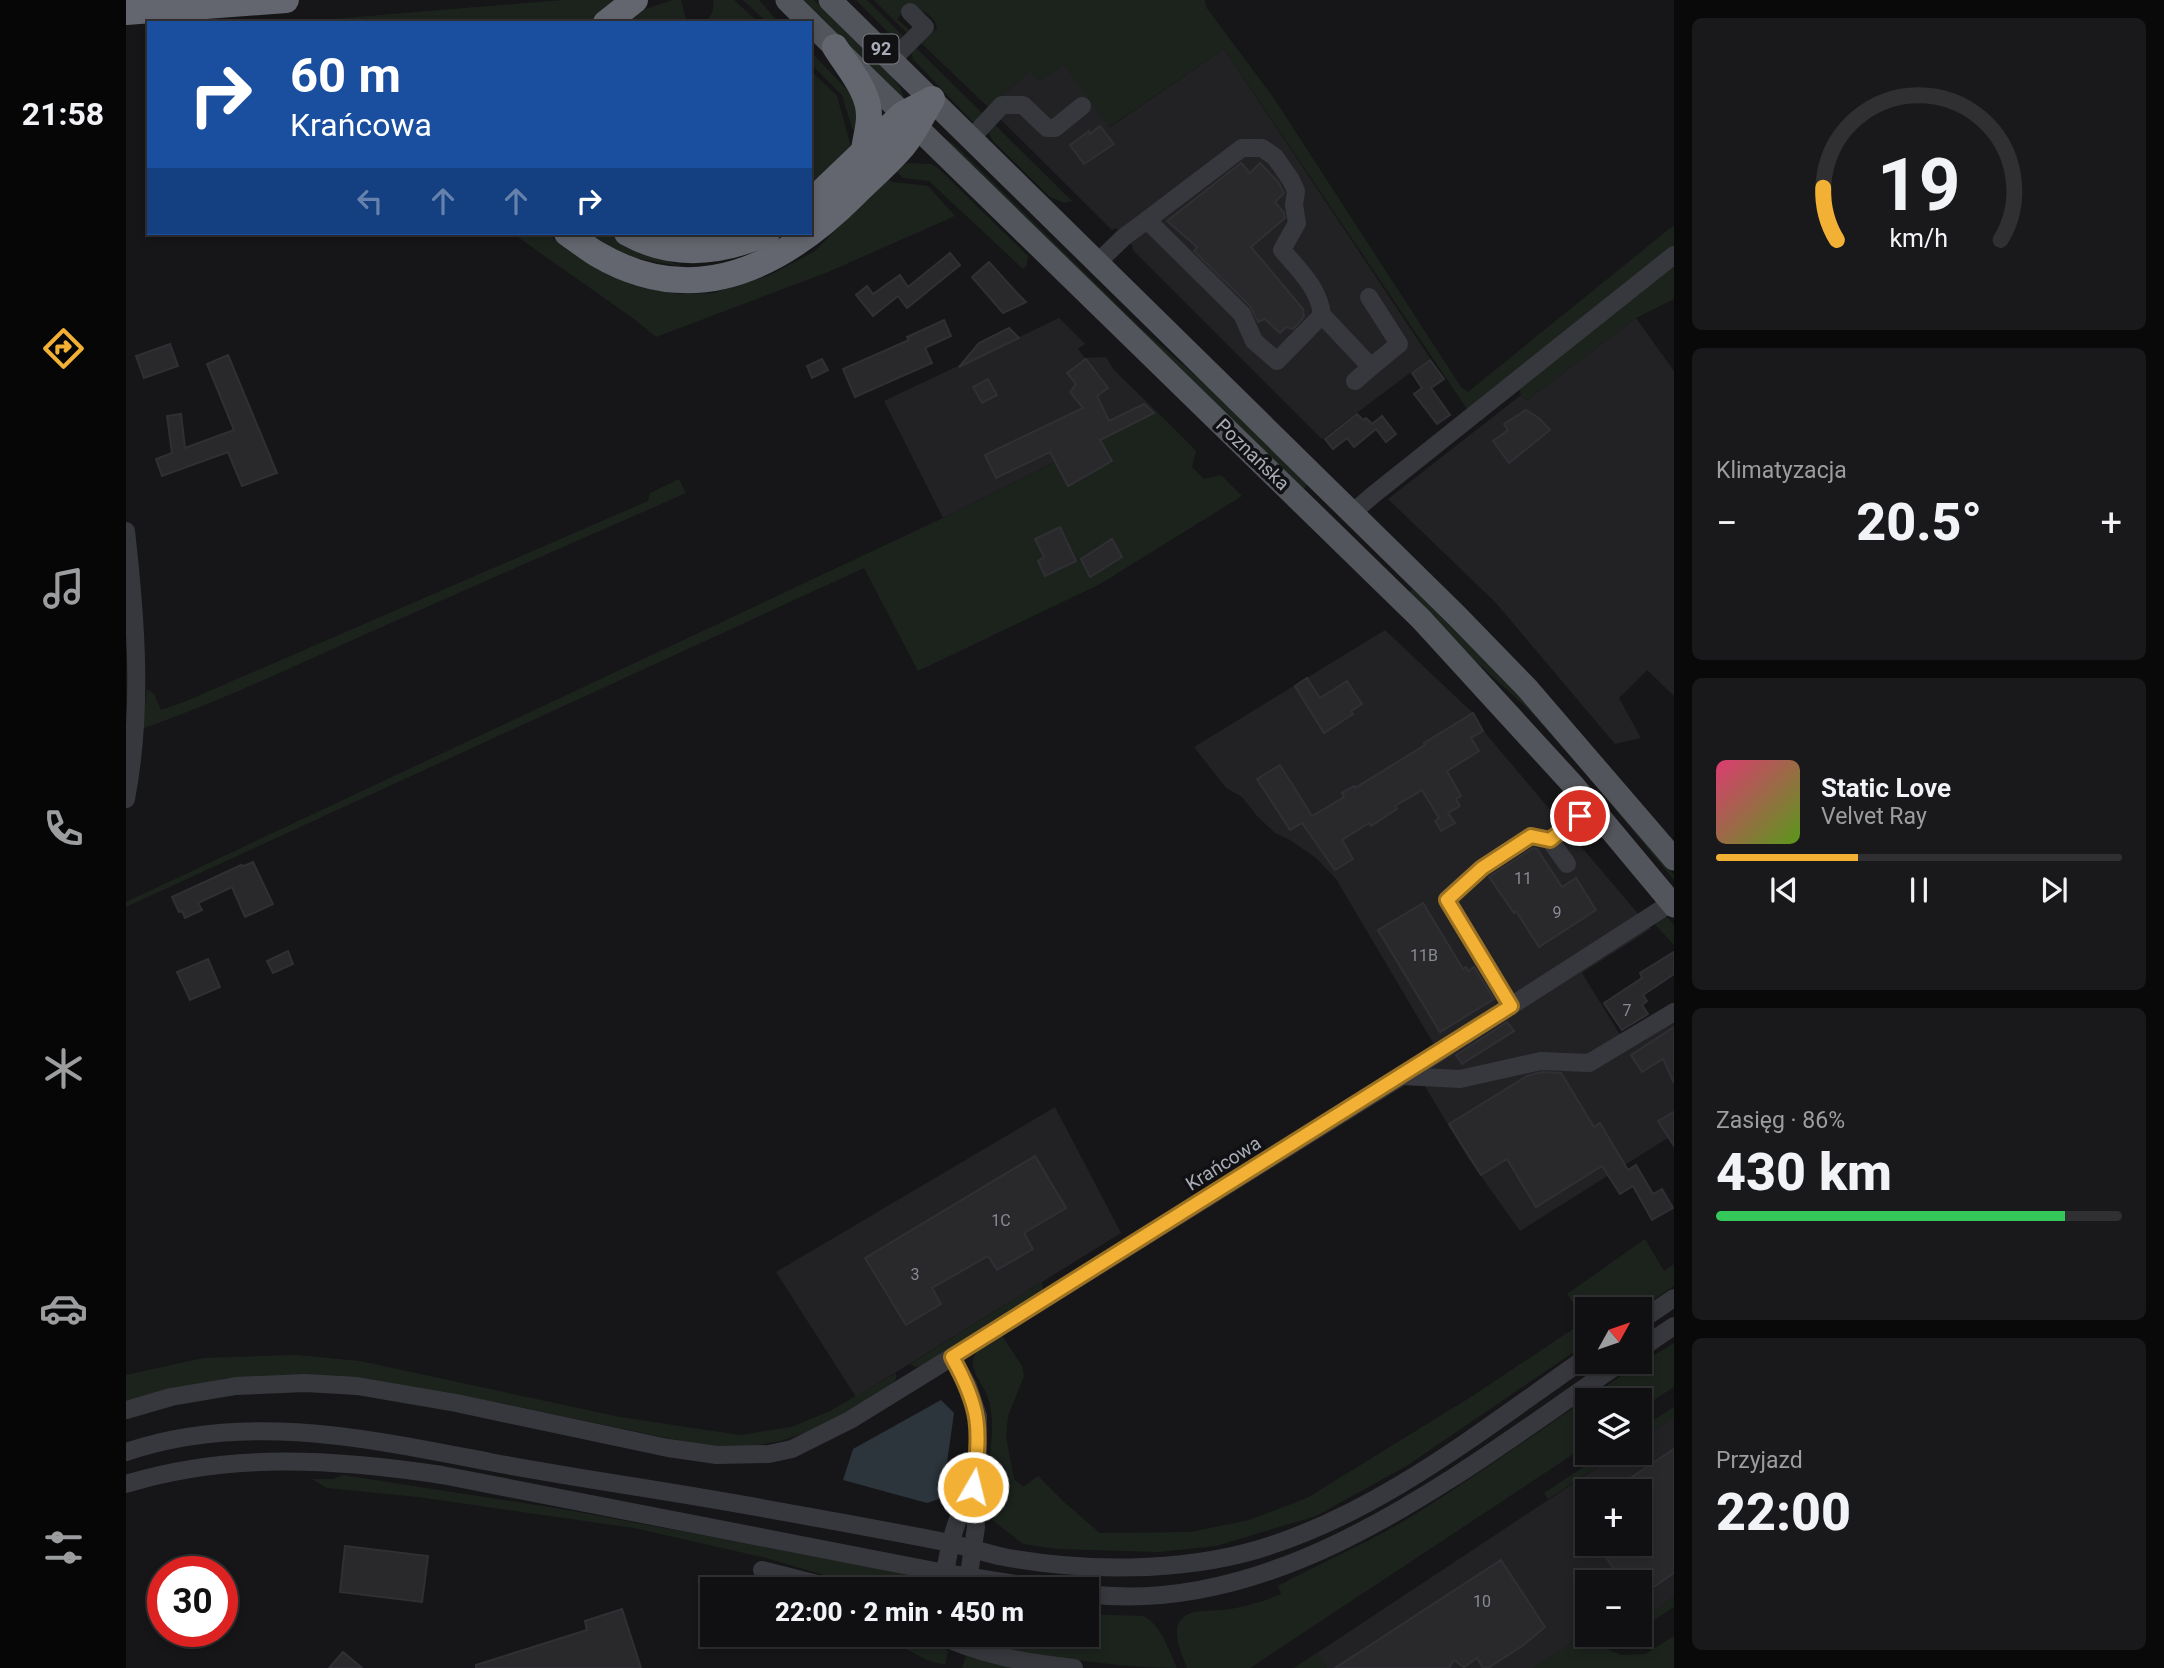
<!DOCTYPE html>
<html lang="pl">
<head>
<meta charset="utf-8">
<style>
	:root { --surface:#101012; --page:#19191b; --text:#f1f3f6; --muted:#9c9d9f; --line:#303032; --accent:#f2b134 }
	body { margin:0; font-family:Roboto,sans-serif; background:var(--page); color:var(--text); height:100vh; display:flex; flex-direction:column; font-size:26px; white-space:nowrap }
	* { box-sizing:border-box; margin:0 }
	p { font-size:23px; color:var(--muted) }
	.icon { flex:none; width:38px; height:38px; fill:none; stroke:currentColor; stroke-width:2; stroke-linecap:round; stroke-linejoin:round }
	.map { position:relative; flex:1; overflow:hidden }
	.side { display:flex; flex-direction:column; gap:18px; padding:18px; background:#09090a; width:490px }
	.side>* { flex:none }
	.top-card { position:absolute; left:21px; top:21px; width:665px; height:214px; border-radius:0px; box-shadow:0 4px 10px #0003,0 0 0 2px var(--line); background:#1a4fa0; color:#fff; overflow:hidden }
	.needle { width:46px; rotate:50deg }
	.controls { position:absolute; left:1449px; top:1297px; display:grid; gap:14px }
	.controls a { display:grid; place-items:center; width:77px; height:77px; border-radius:0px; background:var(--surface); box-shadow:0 4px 10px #0003,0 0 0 2px var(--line); font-size:35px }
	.speed { position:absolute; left:21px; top:1556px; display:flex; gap:14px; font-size:35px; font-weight:700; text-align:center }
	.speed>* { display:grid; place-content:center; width:91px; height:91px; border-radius:50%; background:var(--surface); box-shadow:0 4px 10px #0003,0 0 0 2px var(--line); line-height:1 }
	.speed .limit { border:10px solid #d22; background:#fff; color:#111 }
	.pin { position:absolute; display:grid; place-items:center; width:60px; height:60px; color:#fff; margin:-30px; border:4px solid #fff; border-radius:50%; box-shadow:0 2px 7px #0007 }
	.me { position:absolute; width:77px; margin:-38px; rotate:8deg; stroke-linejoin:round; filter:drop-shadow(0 0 5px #0008) }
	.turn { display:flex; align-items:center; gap:24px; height:147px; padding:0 28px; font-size:32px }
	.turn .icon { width:91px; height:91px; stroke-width:2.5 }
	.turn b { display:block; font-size:49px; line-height:60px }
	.lanes { display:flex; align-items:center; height:66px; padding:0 28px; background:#0003; justify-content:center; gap:35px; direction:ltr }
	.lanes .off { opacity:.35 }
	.big { font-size:52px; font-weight:800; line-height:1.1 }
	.side .card { flex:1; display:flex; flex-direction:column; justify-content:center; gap:10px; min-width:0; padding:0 24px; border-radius:10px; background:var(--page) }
	.side .dial { align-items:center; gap:0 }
	.dial svg { height:182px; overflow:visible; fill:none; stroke:var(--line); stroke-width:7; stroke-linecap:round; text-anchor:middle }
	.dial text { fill:var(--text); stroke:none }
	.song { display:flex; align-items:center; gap:21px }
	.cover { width:84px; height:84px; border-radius:10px; background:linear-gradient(135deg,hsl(340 70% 55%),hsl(90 70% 35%)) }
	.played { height:7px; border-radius:4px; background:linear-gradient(90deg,var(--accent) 35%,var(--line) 35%) }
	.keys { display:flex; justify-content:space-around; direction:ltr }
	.heat { display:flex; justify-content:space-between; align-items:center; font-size:38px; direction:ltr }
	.charge { height:10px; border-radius:5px; background:linear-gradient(90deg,#34c759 86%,var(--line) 0) }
	.trip { position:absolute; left:574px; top:1577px; width:399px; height:70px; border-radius:0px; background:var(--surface); box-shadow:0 4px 10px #0003,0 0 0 2px var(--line); font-weight:800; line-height:70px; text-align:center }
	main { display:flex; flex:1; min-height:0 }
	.tab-bar { display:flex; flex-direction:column; width:126px; justify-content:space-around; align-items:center; background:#060607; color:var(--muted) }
	.tab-bar .icon { width:49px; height:49px }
	.tab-bar .active { color:var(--accent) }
	.tab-bar b { font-size:32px; color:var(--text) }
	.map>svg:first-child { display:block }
	.built { fill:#222225; fill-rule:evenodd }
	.green { fill:#1c231d }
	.water { fill:#2c353c }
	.building { fill:#29292c; stroke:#303034; stroke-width:2 }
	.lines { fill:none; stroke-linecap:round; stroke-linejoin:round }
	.minor { stroke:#37383d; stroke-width:18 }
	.major { stroke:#53555c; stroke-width:23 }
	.highway { stroke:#63666e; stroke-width:26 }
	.route-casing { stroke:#9d7322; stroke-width:18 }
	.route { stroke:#f2b134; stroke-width:12 }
	.labels { text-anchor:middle; stroke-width:7; stroke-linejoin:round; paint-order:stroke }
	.number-label { font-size:16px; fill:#888b94 }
	.shield { fill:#111113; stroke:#7b7e86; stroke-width:2 }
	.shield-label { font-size:18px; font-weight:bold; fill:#a8adb8 }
	.street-label { font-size:19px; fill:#a8adb8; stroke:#111113 }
</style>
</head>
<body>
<main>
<nav class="tab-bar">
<b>21:58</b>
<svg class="icon active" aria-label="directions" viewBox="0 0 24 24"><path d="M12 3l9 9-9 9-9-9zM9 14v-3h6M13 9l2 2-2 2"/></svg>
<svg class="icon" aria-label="music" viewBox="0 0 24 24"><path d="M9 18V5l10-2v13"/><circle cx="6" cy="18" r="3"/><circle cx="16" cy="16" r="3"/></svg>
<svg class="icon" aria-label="phone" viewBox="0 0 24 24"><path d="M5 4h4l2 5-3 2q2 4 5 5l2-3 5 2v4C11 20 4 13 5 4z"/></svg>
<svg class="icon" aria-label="climate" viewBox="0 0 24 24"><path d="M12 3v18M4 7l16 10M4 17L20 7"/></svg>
<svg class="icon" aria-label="car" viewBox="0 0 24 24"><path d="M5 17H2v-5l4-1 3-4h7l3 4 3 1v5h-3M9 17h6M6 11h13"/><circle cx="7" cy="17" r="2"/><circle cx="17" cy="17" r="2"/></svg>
<svg class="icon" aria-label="filters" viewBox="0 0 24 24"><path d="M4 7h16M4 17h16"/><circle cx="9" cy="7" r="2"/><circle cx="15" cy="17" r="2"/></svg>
</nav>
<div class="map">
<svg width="1548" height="1668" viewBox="0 0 1548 1668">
	<rect width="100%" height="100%" fill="#161618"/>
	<g class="built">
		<path d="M1098,49L1304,358L1196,439L1007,250L1006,245L990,228L986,230L862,107L904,71L938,64L984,127Z"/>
		<path d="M933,318L959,344L952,349L959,358L980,357L988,370L1030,411L817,518L758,401Z"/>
		<path d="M1510,318L1548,371V696L1521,670L1493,698L1515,738L1489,744L1370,603L1262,499L1395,395L1401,400Z"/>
		<path d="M1259,630L1349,715L1360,734L1525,929L1456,973L1503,1049L1548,1021V1134L1394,1231L1342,1158L1291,1073L1316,1058L1210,879L1190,858L1164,840L1149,833L1131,816L1116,797L1100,788L1068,747Z"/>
		<path d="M929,1107L995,1233L730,1397L650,1272Z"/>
		<path d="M1548,1417V1597L1514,1621V1582H1461V1633L1407,1668H1201L1191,1653L1493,1453L1514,1452V1439ZM1461,1491H1514V1544H1461Z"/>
	</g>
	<g class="green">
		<path d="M437,0H494L465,23H157Z"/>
		<path d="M547,0H555L561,23H493L504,14Z"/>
		<path d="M587,0H608L633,23H578C585,16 589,10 587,0Z"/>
		<path d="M617,0H633L653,23H642Z"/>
		<path d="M674,0H688L765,75L775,89L778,99Z"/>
		<path d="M730,0H741L779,38L773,39L767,37Z"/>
		<path d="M748,0H1079L1080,7L1147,97L1335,387L1342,392L1548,225V247L1341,409L1098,49L983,127L938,65L912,82L904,71L862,107L795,43L811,28C808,14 794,8 780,8L771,19L783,30L782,34Z"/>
		<path d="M787,45L857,114L850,122L846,121L787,59L784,49Z"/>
		<path d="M684,51L728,97L734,137L726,128L716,95L684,63Z"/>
		<path d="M684,70L711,96L726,151L684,189Z"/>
		<path d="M867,123L946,201L938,203L924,197L867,141L861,130Z"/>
		<path d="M818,138L829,145L1018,331L1078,383L1182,483L1176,492Z"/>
		<path d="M782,163L805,164L811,167L902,256L901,265L897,269L803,181L777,178L769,170Z"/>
		<path d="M760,178L767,182L802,186L829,216L702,272L530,337L508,319L386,233H424L423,235L451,256L505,284L552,294L587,293L644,275L689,251Z"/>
		<path d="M462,233H489L514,251L558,267L498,256Z"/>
		<path d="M1548,264V299L1510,318L1401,400L1395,395L1393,387Z"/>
		<path d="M1030,411L1070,451L1066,467L1078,479L1095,475L1116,496L974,584L792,671L738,568L0,907V902L817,518Z"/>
		<path d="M553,479L560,493C454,540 347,586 240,634C164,668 95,701 16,729L21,689L28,694L35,710L58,702L522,501L524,493Z"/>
		<path d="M1288,589C1381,678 1466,774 1548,874V880L1449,761L1403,710L1332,645L1283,592Z"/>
		<path d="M1537,916L1542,918L1548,925V945L1526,921Z"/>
		<path d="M1519,1239L1538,1271L1548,1264V1286L1513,1309H1461V1343L1282,1465L1190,1516L1090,1546L1033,1552L931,1549L897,1544L860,1515L862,1488H872L870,1474L862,1472C865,1446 870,1420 861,1395C857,1385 845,1371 847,1360C850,1348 865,1341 875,1334L896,1366L898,1376L882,1416L880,1437L888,1479L897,1487L912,1476L939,1503L974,1533L1065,1532L1123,1520L1181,1498L1348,1395L1459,1321L1441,1294Z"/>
		<path d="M916,1282L917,1291L796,1366L789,1367L784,1364Z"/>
		<path d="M1548,1343V1387L1514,1409V1400H1461V1445L1431,1465L1124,1668H1061C1054,1650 1039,1619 1068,1612C1077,1610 1087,1611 1096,1610C1116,1608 1137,1602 1155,1594L1152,1586C1198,1561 1245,1542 1289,1514C1377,1460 1459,1396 1548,1343Z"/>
		<path d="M171,1355L234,1361L494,1417L614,1435L665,1427L704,1411L770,1373V1379L765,1385L723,1411L691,1428L655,1441L620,1447L591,1446L556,1441L379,1404L231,1378H101L20,1397L0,1404V1375L77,1358Z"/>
		<path d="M1548,1407V1417L1514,1439V1429Z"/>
		<path d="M1479,1453H1493L1422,1499L1418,1493Z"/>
		<path d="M217,1475L436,1509L794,1576L804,1589H745L640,1558L508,1528L292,1497L201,1488L186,1479H207Z"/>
		<path d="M1548,1597V1607L1528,1620L1514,1626V1621Z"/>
		<path d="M961,1614L1017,1616C1036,1625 1042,1650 1051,1668C1020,1668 990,1665 959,1661C923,1658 882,1655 848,1639L846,1635L961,1634Z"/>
		<path d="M753,1635H792L822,1651L819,1665L801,1660Z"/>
		<path d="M1548,1636V1668H1407L1454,1637L1495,1655L1519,1654Z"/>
		<path d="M1191,1653L1201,1668H1168Z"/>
		<path d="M840,1656L891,1668H836Z"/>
	</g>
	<g class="water">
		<path d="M815,1400L828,1413L816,1498L801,1503L717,1480L727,1449Z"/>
		<path d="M958,1634L962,1637L961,1643L958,1645L883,1635Z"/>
	</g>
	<g class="building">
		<path d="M974,126L988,144L958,164L944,145L963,131L964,134Z"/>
		<path d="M1115,163L1124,173L1134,163L1153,183L1158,193L1149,202L1158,213L1159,218L1125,247L1177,309L1178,317L1167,329L1160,327L1154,333L1139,319L1132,322L1124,306L1068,251L1071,247L1041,221Z"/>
		<path d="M824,253L834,265L781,308L772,296L747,316L730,295L741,286L747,294L774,275L782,287Z"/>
		<path d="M863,262L890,292L900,302L877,313L846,277Z"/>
		<path d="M818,320L825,336L799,348L806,363L729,397L717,369L783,340L781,337Z"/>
		<path d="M883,328L893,338L833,367L853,343Z"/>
		<path d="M44,344L52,366L18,378L10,356Z"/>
		<path d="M102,355L151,473L116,486L102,452L36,476L30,459L46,453L41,416L55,414L59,448L108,430L81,364Z"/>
		<path d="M696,359L702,370L686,378L681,366Z"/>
		<path d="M960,359L982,388L971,396L983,421L1018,404L1028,413L974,440L986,461L942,486L924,452L870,478L859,455L957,408L944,392L950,384L941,373Z"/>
		<path d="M1304,360L1318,379L1305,388L1324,415L1311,424L1288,394L1296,388L1286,373Z"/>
		<path d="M862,379L871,395L856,403L847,387Z"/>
		<path d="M1400,410L1413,418L1424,430L1383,463L1367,441L1382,430L1378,424Z"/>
		<path d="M1231,414L1237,420L1240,418L1246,424L1256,416L1270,434L1260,442L1250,429L1228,447L1221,438L1207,449L1199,439Z"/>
		<path d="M934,527L950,561L919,576L912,561L918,557L909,539Z"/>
		<path d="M986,539L996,557L964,577L955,559Z"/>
		<path d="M1181,678L1194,698L1221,681L1236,704L1225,711L1227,714L1198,733L1169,686Z"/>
		<path d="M1347,713L1357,731L1345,738L1353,751L1321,771L1335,796L1330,799L1334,806L1322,813L1329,823L1315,831L1309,821L1313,818L1296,790L1269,806L1271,809L1245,826L1243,823L1216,840L1227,859L1209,870L1176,823L1164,830L1131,779L1154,765L1186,816L1218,797L1216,793L1228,786L1229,788L1299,745L1298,743Z"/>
		<path d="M1407,848L1411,849L1436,887L1450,878L1470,910L1413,947L1390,911L1388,913L1363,877Z"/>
		<path d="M127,862L147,904L119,917L106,887L72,903L76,910L59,918L56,911L53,912L46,897L115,865L118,866Z"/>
		<path d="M1297,903L1337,969L1340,967L1342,971L1348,967L1368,999L1314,1032L1252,930Z"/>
		<path d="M162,951L167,964L147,973L141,961Z"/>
		<path d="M1548,952V974L1517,995L1521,1001L1516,1005L1522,1014L1496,1030L1478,1003L1516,978L1514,973Z"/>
		<path d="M82,959L94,987L64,1000L51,972Z"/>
		<path d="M1381,1022L1388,1031L1336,1064L1330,1055Z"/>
		<path d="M1548,1027V1083L1537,1059L1516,1072L1505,1055Z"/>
		<path d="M1416,1072L1435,1073L1468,1127L1474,1123L1502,1170L1510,1165L1527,1194L1536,1189L1547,1208L1526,1220L1507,1186L1494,1194L1476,1166L1410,1207L1381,1159L1355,1175L1323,1124L1401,1076Z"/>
		<path d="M1548,1112V1146L1532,1121Z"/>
		<path d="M909,1156L940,1208L898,1233L907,1249L871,1270L862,1256L806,1288L815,1304L780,1325L739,1258Z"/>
		<path d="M1548,1449V1573L1514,1596V1582H1497L1471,1544H1514V1489L1506,1477Z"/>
		<path d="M219,1546L302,1556L296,1602L214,1592Z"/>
		<path d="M1375,1560L1419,1627L1396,1646L1362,1668H1357L1351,1658L1338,1667L1328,1660L1323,1668H1209Z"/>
		<path d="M496,1609L515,1668H350V1665L461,1630L459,1621Z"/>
		<path d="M217,1652L236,1668H203Z"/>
	</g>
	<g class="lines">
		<g class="minor">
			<path d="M766,60L799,27L784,12"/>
			<path d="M846,137L876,105H897L921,128H929L956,106"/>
			<path d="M972,262L998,237L1021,220L1116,314L1128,341L1151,361L1196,315C1193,288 1173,270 1156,250L1171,223L1168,205L1170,191L1165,180L1149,157L1136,148H1116L1021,220"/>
			<path d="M1196,315L1245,367L1273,344L1243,297"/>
			<path d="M1229,381L1245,367"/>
			<path d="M1226,513L1247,495L1548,255"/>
			<path d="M0,531C10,620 17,710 0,799"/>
			<path d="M1441,864L1424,840L1465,807"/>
			<path d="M1385,1006L1321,899L1356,868L1405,836L1424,840"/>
			<path d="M1276,1076L1334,1079L1415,1061L1463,1063L1548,1012"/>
			<path d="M1514,1321L1548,1298"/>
			<path d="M1514,1349L1548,1326"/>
			<path d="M826,1357L842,1386L852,1416V1452L847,1487L850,1527L841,1588"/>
			<path d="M0,1410L45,1397L110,1386L179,1383L231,1386L330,1403L542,1448L591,1455L643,1454L666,1449L724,1420L826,1357L1276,1076L1548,901"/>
			<path d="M0,1452C120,1411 244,1439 364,1462C460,1480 557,1493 652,1511C708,1521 763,1531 819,1542C839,1546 858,1553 878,1557C957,1572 1054,1572 1130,1550C1253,1514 1357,1429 1461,1357"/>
			<path d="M0,1484C103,1452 210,1459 316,1475L819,1573L921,1589"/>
			<path d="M636,1570L711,1589"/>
			<path d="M816,1589C822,1553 828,1518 847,1487"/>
			<path d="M961,1594C1159,1618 1342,1466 1496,1362"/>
			<path d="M811,1634C853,1655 902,1663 948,1668"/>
		</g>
		<g class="major">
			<path d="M661,0L684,23"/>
			<path d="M704,0L1331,616L1401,688L1548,859"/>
			<path d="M684,23L1295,619L1448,786L1548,906"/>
		</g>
		<g class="highway">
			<path d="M0,12L160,0"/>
			<path d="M480,23L509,0"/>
			<path d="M709,47C722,68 744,92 743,117C743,128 739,140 738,151"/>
			<path d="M684,203L777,114L804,100"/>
			<path d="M441,233C451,240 461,248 471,254C570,312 657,266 729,194C745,178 764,162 778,145C789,131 797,114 806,99"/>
			<path d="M501,233C546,258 595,253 641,233"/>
		</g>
	</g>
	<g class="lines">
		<defs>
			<path id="route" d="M847,1487C855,1429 855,1409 826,1357L1385,1006L1321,900L1356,868L1405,836L1424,840L1454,816"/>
		</defs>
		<use href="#route" class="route-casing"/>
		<use href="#route" class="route"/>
	</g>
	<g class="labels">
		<g class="number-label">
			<text x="1397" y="884">11</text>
			<text x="1431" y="918">9</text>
			<text x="1298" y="961">11B</text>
			<text x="1501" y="1016">7</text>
			<text x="875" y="1226">1C</text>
			<text x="789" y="1280">3</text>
			<text x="1356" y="1607">10</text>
		</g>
		<rect class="shield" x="737.5" y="34.5" width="35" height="29" rx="5"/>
		<g class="shield-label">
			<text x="755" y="55">92</text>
		</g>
		<g class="street-label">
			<text transform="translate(1127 454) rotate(44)" y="7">Poznańska</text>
			<text transform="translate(1097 1163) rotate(-32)" y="7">Krańcowa</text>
		</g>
	</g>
</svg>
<div class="controls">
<a><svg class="needle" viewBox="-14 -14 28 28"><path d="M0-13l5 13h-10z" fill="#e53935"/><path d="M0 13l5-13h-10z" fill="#9c9d9f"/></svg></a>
<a><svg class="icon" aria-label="layers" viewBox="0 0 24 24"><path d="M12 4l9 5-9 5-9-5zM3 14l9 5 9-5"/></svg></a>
<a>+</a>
<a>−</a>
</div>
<div class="speed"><div class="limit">30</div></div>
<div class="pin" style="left:1454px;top:816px;background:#d93025"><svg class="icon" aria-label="arrive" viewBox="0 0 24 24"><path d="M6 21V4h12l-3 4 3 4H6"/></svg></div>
<svg class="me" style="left:847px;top:1487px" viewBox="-20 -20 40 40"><circle r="17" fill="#f2b134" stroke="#fff" stroke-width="3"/><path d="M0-11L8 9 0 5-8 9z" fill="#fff"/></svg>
<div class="trip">22:00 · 2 min · 450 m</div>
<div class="top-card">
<div class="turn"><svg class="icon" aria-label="right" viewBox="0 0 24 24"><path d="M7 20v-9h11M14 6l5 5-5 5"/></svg><div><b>60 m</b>Krańcowa</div></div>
<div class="lanes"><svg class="icon off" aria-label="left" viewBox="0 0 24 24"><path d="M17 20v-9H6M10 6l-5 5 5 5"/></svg><svg class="icon off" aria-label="ahead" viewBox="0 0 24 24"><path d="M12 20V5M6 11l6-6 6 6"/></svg><svg class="icon off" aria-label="ahead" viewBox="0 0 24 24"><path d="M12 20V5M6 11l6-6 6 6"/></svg><svg class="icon" aria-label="right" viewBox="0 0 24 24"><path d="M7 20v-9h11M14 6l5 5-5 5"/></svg></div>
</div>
</div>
<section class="side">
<div class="card dial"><svg viewBox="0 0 100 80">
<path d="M14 69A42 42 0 1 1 86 69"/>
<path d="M14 69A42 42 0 0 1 8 46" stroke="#f2b134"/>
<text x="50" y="56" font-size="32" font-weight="700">19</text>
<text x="50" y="72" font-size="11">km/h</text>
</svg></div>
<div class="card"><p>Klimatyzacja</p>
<div class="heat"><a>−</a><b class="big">20.5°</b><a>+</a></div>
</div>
<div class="card">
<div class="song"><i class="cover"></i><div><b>Static Love</b><p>Velvet Ray</p></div></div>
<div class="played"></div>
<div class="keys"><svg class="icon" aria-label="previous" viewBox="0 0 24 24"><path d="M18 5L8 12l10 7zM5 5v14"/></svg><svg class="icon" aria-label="pause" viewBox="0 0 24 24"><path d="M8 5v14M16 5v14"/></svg><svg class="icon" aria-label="next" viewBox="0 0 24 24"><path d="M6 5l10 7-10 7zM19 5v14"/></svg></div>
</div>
<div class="card"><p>Zasięg · 86%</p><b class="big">430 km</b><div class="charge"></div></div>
<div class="card"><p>Przyjazd</p><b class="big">22:00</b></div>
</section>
</main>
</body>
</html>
